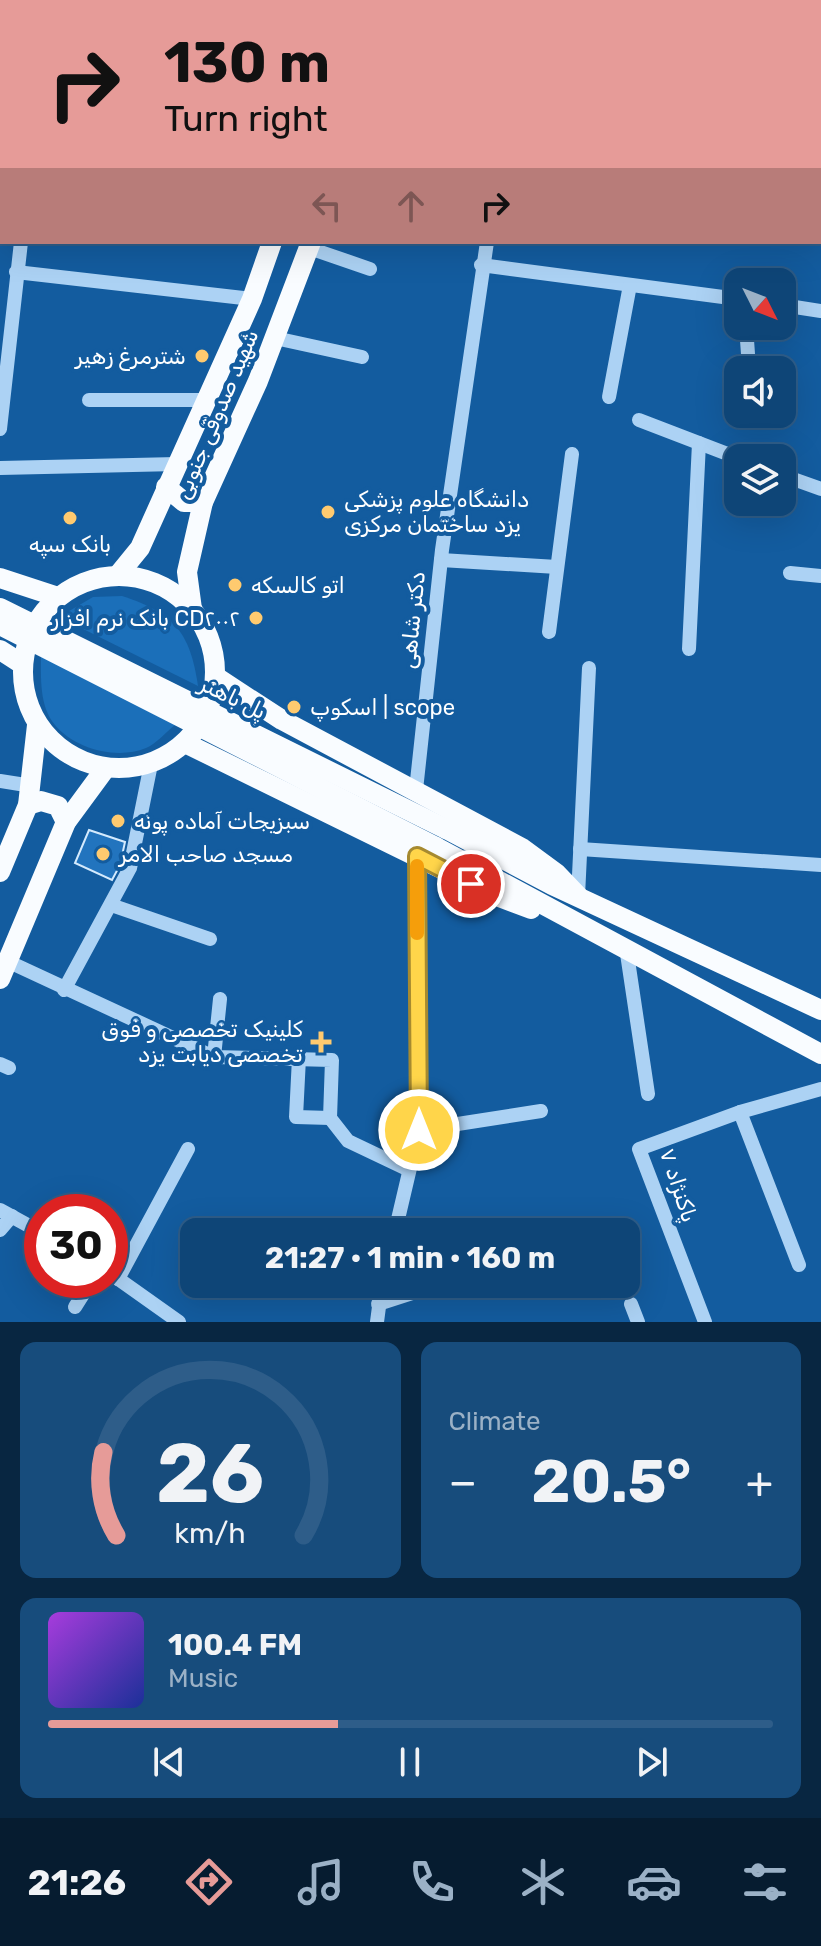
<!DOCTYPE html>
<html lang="en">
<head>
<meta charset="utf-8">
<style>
	:root { --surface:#0e4577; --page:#174c7c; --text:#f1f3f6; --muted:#9bb1c6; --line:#2e5d89; --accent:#e69b98 }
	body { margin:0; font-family:Rubik,Vazirmatn,sans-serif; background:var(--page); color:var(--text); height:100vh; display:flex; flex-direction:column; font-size:30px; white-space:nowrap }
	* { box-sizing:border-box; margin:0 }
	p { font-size:26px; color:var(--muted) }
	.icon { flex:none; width:44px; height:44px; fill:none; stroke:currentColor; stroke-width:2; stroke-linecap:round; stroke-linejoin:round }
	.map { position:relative; height:1322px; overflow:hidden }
	.sheet { display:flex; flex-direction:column; gap:20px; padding:20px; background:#082641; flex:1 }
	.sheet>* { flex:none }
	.guide { position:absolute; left:0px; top:0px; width:822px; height:244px; box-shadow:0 8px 32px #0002,0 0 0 2px var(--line); background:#e69b98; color:#111; overflow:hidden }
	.needle { width:52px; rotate:132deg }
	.tools { position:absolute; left:724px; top:268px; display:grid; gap:16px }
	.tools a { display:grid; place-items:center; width:72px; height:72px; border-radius:16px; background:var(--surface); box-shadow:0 8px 32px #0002,0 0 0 2px var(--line); font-size:40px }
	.speed { position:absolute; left:24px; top:1194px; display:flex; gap:16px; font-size:40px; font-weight:700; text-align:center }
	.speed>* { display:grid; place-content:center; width:104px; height:104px; border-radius:50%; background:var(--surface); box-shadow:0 8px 32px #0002,0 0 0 2px var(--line); line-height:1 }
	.speed .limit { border:12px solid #d22; background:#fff; color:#111 }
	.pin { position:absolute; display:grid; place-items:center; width:68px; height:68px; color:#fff; margin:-34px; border:4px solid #fff; border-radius:50%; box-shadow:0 2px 8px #0007 }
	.me { position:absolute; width:88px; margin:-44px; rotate:0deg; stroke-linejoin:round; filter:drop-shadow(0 0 6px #0008) }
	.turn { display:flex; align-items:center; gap:28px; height:168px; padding:0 32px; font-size:36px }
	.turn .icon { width:104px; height:104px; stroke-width:2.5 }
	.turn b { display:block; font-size:56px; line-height:68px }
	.lanes { display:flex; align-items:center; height:76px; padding:0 32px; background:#0003; justify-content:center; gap:40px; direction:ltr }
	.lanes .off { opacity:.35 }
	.big { font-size:60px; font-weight:700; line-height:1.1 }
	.sheet .card { flex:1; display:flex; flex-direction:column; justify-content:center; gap:12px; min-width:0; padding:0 28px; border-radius:16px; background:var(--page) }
	.sheet .dial { align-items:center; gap:0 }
	.dial svg { height:208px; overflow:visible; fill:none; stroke:var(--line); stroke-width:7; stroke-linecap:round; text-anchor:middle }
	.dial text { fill:var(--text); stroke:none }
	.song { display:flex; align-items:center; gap:24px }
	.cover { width:96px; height:96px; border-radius:12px; background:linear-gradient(135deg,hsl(280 70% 55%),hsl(230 70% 35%)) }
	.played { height:8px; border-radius:4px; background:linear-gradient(90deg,var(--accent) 40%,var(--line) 40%) }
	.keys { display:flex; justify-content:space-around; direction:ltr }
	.heat { display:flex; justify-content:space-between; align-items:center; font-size:44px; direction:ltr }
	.sheet .tiles { flex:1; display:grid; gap:20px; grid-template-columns:1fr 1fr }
	.card:last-child { grid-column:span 2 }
	.trip { position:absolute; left:180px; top:1218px; width:460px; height:80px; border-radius:16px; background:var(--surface); box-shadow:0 8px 32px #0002,0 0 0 2px var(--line); font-weight:700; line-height:80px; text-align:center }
	.tabs { display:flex; height:128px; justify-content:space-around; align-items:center; background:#061c30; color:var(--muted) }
	.tabs .icon { width:56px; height:56px }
	.tabs .current { color:var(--accent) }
	.tabs b { font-size:36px; color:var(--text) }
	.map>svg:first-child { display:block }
	.green { fill:#1b6fb9 }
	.building { fill:#2274be; stroke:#d4eafd; stroke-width:2 }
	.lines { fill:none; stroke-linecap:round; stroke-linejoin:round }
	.minor { stroke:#acd2f4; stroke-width:14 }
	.major { stroke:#f9fcff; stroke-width:20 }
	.major-bridge { stroke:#f9fcff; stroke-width:20 }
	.route-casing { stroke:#a68a30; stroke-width:20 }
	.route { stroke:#ffd54a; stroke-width:14 }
	.slow { stroke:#f59e0b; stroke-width:14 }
	.poi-dot { fill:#ffca6f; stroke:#135c9f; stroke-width:3 }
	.labels { text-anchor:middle; stroke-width:8; stroke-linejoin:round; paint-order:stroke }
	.poi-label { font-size:22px; fill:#fff; stroke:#135c9f; text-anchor:start }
	.street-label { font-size:22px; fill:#fff; stroke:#135c9f }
</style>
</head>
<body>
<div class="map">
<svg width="821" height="1322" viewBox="0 0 821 1322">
	<rect width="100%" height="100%" fill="#135c9f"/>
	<g class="green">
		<path d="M122,596C174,613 190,632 198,686L59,617L93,597Z"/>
		<path d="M41,654L175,725C166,732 156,744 146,748C117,760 75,749 55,725C39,706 41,677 41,654Z"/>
	</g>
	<path class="building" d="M89,830L125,842L120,865L112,880L75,863Z"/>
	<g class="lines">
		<g class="minor">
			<path d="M479,0V2"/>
			<path d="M629,0V2"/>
			<path d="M754,0L755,2"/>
			<path d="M64,2V0"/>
			<path d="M0,68H2"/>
			<path d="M820,71L821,70"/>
			<path d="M820,150L821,149"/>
			<path d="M0,152H2"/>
			<path d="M820,188L821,190"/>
			<path d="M0,231H2"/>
			<path d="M309,248L370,269"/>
			<path d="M481,265L738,299"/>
			<path d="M16,272L252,299"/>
			<path d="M782,305L821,311"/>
			<path d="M746,326L748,354"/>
			<path d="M275,338L362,357"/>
			<path d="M609,397L630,285"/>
			<path d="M89,400H206"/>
			<path d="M639,420L738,458"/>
			<path d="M0,429L21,242"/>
			<path d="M0,468L177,464"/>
			<path d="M782,475L821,489"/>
			<path d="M441,560L557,567"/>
			<path d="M790,573L821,576"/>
			<path d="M549,632L572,454"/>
			<path d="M689,649L699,443"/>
			<path d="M0,781L32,786"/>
			<path d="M416,790L442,550L487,242"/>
			<path d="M580,849L821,865"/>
			<path d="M578,896L589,668"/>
			<path d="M111,905L210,939"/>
			<path d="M626,947L648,1094"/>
			<path d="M7,961L214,1057L332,1060L330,1118L348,1141L409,1170"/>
			<path d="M64,990L130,868L151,764"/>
			<path d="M214,1057L220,999"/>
			<path d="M299,1058L296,1117L330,1118"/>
			<path d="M0,1064L9,1068"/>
			<path d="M740,1112L799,1265"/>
			<path d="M419,1130L541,1111"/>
			<path d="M0,1210L42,1233"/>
			<path d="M0,1230L12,1216"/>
			<path d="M395,1232L419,1130L417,856"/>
			<path d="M110,1273L179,1322"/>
			<path d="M118,1279L188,1149"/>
			<path d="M378,1304L440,1284"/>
			<path d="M631,1304L638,1322"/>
			<path d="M75,1307L92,1280"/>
			<path d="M377,1322L382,1284"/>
			<path d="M705,1322L639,1149L740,1112L821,1089"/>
		</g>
		<g class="major">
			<path d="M348,2L349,0"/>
			<path d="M383,2L384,0"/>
			<path d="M166,487L184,502H203"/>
			<path d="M118,575L140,548L252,299L272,242"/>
			<circle cx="119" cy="672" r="96"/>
			<path d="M0,578L58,597"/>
			<path d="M192,609L187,572L203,502L258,381L311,242"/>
			<path d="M0,650L22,664"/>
			<path d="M216,677L282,720L522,848L556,873L578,896"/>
			<path d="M185,743L499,897L531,909"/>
			<path d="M28,805L41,801L58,806L66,822"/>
			<path d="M446,829L552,885L821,1010"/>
			<path d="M436,847L821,1054"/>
			<path d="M0,872L28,805L37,725"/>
			<path d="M0,979L66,822L105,769"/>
		</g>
		<g class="major-bridge">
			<path d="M0,608L446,829"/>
			<path d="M0,625L436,847"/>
		</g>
	</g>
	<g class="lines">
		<defs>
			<path id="route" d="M419,1130L417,856L471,884"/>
		</defs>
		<use href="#route" class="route-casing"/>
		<use href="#route" class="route"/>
		<path class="slow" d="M417,866V933"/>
	</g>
	<g class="poi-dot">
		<circle cx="202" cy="356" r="8"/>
		<circle cx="328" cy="512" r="8"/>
		<circle cx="70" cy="518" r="8"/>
		<circle cx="235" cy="585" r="8"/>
		<circle cx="256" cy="618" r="8"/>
		<circle cx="294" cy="707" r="8"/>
		<circle cx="118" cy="821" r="8"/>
		<circle cx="103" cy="854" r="8"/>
		<path d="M317 1030h8v8h8v8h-8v8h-8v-8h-8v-8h8z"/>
	</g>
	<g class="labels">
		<g class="poi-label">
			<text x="186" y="364" text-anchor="end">شترمرغ زهیر</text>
			<text x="344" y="507">دانشگاه علوم پزشکی<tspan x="344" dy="25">یزد ساختمان مرکزی</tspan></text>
			<text x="70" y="552" text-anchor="middle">بانک سپه</text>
			<text x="251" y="593">اتو کالسکه</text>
			<text x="240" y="626" text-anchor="end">بانک نرم افزار CD۲۰۰۲</text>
			<text x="310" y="715">اسکوپ | scope</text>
			<text x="134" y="829">سبزیجات آماده پونه</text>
			<text x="119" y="862">مسجد صاحب الامر</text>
			<text x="303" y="1037" text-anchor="end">کلینیک تخصصی و فوق<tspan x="303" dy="25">تخصصی دیابت یزد</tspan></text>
		</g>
		<g class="street-label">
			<text transform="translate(216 414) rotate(-67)" y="8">شهید صدوقی جنوبی</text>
			<text transform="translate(412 620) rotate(-84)" y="8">دکتر شاهی</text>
			<text transform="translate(233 697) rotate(26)" y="8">پل باهنر</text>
			<text transform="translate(679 1185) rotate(72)" y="8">پاکنژاد ۷</text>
		</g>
	</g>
</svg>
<div class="tools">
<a><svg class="needle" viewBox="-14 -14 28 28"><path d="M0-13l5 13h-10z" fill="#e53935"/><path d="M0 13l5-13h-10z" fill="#9bb1c6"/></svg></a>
<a><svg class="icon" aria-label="sound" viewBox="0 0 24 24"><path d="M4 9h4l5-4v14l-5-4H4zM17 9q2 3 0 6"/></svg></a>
<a><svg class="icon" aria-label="layers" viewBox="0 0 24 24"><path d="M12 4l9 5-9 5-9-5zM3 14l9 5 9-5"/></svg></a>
</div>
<div class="speed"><div class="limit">30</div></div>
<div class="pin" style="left:471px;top:884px;background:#d93025"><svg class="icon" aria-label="arrive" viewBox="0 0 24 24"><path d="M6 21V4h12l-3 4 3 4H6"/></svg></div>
<svg class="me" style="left:419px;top:1130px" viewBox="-20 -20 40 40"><circle r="17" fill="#ffd54a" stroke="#fff" stroke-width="3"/><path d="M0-11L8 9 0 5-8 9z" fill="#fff"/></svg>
<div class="trip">21:27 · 1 min · 160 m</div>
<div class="guide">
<div class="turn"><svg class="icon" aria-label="right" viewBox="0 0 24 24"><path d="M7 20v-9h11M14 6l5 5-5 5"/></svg><div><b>130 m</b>Turn right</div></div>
<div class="lanes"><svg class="icon off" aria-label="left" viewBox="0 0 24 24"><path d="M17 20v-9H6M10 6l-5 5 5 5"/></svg><svg class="icon off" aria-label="ahead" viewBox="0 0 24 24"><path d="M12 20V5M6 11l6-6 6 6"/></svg><svg class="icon" aria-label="right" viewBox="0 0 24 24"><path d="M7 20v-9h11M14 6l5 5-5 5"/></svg></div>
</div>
</div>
<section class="sheet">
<div class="tiles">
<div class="card dial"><svg viewBox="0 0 100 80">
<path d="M14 69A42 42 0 1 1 86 69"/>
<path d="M14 69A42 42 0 0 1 9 37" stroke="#e69b98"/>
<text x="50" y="56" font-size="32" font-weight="700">26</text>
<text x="50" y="72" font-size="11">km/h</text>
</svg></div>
<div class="card"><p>Climate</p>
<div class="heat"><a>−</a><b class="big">20.5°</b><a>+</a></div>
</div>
<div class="card">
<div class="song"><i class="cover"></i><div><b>100.4 FM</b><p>Music</p></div></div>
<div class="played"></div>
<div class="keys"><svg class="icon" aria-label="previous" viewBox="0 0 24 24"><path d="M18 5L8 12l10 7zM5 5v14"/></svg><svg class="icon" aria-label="pause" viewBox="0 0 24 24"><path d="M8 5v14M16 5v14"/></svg><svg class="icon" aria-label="next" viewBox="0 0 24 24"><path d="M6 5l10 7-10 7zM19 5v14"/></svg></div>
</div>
</div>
</section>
<nav class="tabs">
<b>21:26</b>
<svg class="icon current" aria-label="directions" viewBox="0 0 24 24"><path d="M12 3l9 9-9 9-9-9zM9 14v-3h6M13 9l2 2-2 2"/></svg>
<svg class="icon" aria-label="music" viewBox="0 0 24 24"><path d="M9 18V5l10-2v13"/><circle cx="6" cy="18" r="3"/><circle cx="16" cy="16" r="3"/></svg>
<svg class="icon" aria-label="phone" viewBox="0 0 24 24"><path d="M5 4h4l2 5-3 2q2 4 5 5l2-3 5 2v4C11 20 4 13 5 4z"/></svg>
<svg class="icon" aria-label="climate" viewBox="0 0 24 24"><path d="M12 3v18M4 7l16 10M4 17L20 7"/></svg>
<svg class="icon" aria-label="car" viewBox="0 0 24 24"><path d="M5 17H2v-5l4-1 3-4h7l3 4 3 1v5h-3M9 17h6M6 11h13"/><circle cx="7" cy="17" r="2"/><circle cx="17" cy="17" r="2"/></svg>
<svg class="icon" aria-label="filters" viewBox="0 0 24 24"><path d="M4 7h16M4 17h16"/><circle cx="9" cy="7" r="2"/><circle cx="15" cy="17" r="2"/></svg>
</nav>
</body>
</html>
